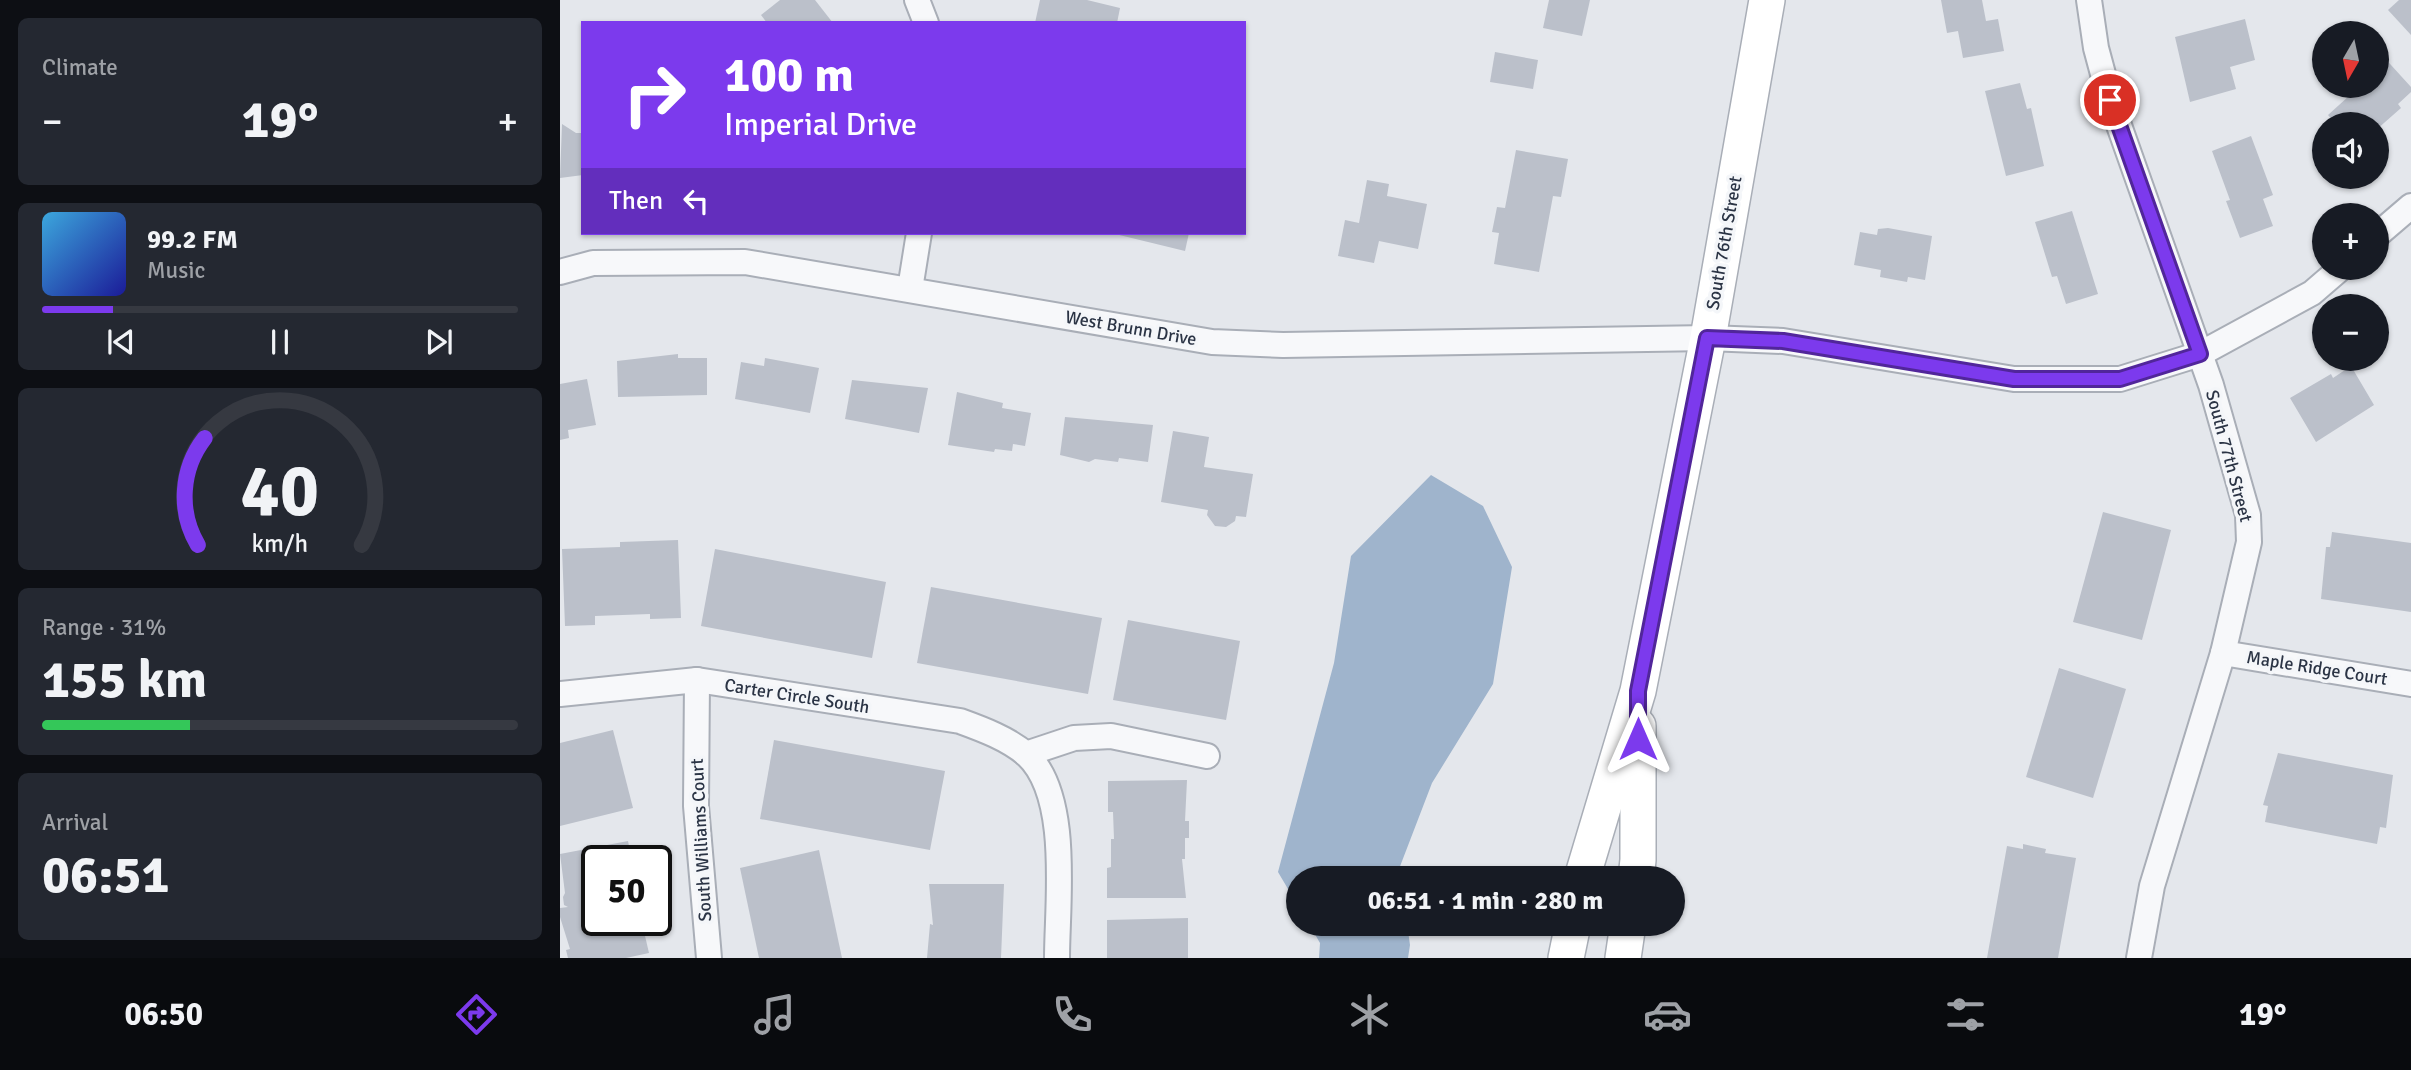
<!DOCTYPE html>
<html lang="en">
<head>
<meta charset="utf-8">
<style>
	:root { --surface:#171b24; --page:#242831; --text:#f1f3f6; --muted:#9ea1a6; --line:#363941; --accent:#7c3aed }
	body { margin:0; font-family:Signika,sans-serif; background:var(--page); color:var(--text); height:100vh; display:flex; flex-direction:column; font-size:26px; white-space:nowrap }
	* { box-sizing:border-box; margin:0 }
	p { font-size:23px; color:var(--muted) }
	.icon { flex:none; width:38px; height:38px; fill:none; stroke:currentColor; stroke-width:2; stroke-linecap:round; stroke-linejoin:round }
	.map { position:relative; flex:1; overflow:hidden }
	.sheet { display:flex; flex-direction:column; gap:18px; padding:18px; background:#0d0f14; width:560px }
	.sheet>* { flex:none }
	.top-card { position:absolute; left:21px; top:21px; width:665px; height:214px; border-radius:0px; box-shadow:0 2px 5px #0004; background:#7c3aed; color:#fff; overflow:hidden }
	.needle { width:46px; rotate:189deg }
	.fabs { position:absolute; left:1752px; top:21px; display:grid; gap:14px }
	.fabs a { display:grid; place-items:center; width:77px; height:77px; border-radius:50%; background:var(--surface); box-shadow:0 2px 5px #0004; font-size:35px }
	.speed { position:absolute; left:21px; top:845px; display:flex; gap:14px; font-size:35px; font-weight:700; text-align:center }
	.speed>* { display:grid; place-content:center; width:91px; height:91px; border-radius:50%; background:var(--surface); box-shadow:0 2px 5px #0004; line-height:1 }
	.speed .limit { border:4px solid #111; border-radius:10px; background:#fff; color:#111 }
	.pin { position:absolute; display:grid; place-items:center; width:60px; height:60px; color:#fff; margin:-30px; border:4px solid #fff; border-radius:50%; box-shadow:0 2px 7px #0007 }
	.me { position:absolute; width:77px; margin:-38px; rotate:0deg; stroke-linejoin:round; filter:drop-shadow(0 0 5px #0008) }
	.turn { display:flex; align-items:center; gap:24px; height:147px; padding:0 28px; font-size:32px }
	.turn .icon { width:91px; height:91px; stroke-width:2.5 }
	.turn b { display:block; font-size:49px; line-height:60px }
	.then { display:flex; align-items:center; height:66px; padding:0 28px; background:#0003; gap:14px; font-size:26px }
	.big { font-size:52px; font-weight:700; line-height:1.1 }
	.sheet .tile { flex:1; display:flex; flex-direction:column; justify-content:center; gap:10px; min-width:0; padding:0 24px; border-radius:10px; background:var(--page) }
	.sheet .dial { align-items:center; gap:0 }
	.dial svg { height:182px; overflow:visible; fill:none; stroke:var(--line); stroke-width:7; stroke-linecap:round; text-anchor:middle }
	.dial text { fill:var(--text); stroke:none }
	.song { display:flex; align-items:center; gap:21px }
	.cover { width:84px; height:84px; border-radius:10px; background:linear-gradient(135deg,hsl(200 70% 55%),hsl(240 70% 35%)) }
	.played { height:7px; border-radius:4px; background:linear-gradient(90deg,var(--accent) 15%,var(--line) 15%) }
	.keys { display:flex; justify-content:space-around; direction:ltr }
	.heat { display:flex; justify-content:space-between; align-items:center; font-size:38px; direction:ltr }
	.charge { height:10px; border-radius:5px; background:linear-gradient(90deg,#34c759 31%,var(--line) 0) }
	.trip { position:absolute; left:726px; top:866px; width:399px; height:70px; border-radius:35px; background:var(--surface); box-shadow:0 2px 5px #0004; font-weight:700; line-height:70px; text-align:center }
	.tab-bar { display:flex; height:112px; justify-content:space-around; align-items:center; background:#090b0e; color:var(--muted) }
	.tab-bar .icon { width:49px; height:49px }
	.tab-bar .selected { color:var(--accent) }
	.tab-bar b { font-size:32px; color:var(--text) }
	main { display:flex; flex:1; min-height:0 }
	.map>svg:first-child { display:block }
	.water { fill:#9fb4cc }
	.building { fill:#bbc0ca }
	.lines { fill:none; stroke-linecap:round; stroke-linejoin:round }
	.minor-casing { stroke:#a9aeb7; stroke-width:28 }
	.secondary-casing { stroke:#a9aeb7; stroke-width:38 }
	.minor { stroke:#f7f8fa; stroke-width:24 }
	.secondary { stroke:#fff; stroke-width:35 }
	.route-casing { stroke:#51269a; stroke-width:18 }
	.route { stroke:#7c3aed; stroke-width:12 }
	.labels { text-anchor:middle; stroke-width:7; stroke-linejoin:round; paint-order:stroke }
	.street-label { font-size:18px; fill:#2b3445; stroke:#f4f6f9 }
</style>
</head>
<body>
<main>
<section class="sheet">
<div class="tile"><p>Climate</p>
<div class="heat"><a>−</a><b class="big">19°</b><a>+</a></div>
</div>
<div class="tile">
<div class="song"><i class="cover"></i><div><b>99.2 FM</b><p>Music</p></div></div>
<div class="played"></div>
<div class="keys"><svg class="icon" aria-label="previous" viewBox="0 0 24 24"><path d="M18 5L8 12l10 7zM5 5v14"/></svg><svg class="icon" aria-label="pause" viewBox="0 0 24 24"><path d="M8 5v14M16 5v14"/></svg><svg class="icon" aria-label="next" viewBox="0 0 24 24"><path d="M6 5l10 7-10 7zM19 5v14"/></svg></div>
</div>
<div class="tile dial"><svg viewBox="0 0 100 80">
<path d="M14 69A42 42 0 1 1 86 69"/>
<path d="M14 69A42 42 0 0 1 17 22" stroke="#7c3aed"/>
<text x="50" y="56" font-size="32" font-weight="700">40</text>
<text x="50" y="72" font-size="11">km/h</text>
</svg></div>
<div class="tile"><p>Range · 31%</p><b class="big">155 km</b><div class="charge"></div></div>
<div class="tile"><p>Arrival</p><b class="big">06:51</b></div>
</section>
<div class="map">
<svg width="1851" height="958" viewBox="0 0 1851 958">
	<rect width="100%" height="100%" fill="#e4e7ec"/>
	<g class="water">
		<path d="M871,475L923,506L952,567L933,684L872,783L839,869L841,878H738V906L718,872L774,663L791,556Z"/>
		<path d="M749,924H847L850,945L848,958H759L760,943Z"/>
	</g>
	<g class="building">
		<path d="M220,0H255L273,23H207L201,15Z"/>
		<path d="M480,0H527L560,8L557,23H475Z"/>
		<path d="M989,0H1030L1022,36L983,28Z"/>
		<path d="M1381,0H1422L1426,21L1438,19L1444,51L1403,58L1398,31L1387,33Z"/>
		<path d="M1839,0H1851V35L1828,10Z"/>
		<path d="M1685,19L1695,60L1670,67L1676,89L1630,102L1615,37Z"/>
		<path d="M935,52L978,60L973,89L930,82Z"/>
		<path d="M1821,54L1851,87V92L1838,104L1841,108L1816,130V124H1776L1768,115L1800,86H1816V58Z"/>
		<path d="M1460,83L1467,109L1471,108L1484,166L1446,176L1425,91Z"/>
		<path d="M2,124L16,133H23V175L0,178Z"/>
		<path d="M1691,136L1713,195L1703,199L1713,226L1680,238L1666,201L1670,200L1652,151Z"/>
		<path d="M956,150L1008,159L1001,197L993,196L979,272L934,264L939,233L932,232L937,207L945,208Z"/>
		<path d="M807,180L829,184L827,196L867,204L858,249L819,241L814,263L778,256L785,220L799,223Z"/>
		<path d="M1512,211L1538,294L1506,304L1497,276L1492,277L1475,222Z"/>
		<path d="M1328,228L1372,236L1365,280L1348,277L1347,282L1320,277L1321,270L1294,265L1300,232L1317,235L1318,229Z"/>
		<path d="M551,233H629L625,251Z"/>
		<path d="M118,354V358H147V395L58,397L57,361Z"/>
		<path d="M205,358L259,368L250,413L175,399L181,362L204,366Z"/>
		<path d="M1791,366L1814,405L1756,442L1730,398L1771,374L1773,378Z"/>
		<path d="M27,379L36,425L8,430L9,438L0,440V384Z"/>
		<path d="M292,380L368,388L359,433L285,419Z"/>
		<path d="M397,392L443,403L442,408L471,413L465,446L453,444L452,451L435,449L434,452L388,445Z"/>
		<path d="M505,417L593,425L588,462L559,458L558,462L535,459L529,462L500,455Z"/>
		<path d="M613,431L649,437L644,467L693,474L686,517L676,516L675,521L666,527L655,526L647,515L648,510L601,502Z"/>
		<path d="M1543,512L1611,530L1582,640L1513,622Z"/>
		<path d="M1772,532L1851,543V612L1761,599L1766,547H1770Z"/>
		<path d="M118,540L121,618L90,619V614L35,616V625L5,626L2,549L60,547V542Z"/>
		<path d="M155,549L326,582L312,658L141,626Z"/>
		<path d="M371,587L542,618L528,694L357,663Z"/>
		<path d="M568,620L680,641L666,720L553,700Z"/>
		<path d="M1499,668L1566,689L1533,798L1466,777Z"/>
		<path d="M53,730L73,808L0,826V743Z"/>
		<path d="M214,740L385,771L370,850L200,819Z"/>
		<path d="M1718,753L1833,775L1826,828L1820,827L1817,844L1705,822L1708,806L1703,805Z"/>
		<path d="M627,780L625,821H629V838H625V859H622L626,898H547V868L551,867V839H554L553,812H548V781Z"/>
		<path d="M68,841L72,861H37V920L82,923L89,953L66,958H8L6,950L10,949L0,917V908L8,907L4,905L3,897L5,893L0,854Z"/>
		<path d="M1463,844L1486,849L1485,853L1516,858L1498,958H1427L1447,846L1463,849Z"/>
		<path d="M259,850L282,958H199L180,868Z"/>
		<path d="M369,884H444L441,958H367L370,924L373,925Z"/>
		<path d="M628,918V958H547V920Z"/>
	</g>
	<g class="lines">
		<defs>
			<g id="minor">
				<path d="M357,0L366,23"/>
				<path d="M1529,0L1536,48L1550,100L1651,385L1688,515L1689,542L1663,653L1592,886L1579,958"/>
				<path d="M1816,236L1851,206"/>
				<path d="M0,272L33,263L185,262L652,342L723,345L1148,338L1223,341L1454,379H1560L1640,354L1752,293L1781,268"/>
				<path d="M350,289L359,233"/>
				<path d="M1663,653L1851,684"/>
				<path d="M137,680L136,806L149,958"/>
				<path d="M0,694L137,680L400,721C422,729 449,739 467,755C511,796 497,903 497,958"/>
				<path d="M466,754L514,738L551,736L647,756"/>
			</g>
			<g id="secondary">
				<path d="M1022,878L1078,691L1148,338L1207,0"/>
				<path d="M1076,878L1078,860V726"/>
				<path d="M1006,958L1013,924"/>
				<path d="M1063,958L1068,924"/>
			</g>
		</defs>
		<use href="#minor" class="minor-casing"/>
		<use href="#secondary" class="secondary-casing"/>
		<use href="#minor" class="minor"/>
		<use href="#secondary" class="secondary"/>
	</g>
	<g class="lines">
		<defs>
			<path id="route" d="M1078,739V691L1147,338L1223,341L1454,379H1560L1640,354L1550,100"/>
		</defs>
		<use href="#route" class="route-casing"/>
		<use href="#route" class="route"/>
	</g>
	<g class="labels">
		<g class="street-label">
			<text transform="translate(1164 243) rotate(-80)" y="6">South 76th Street</text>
			<text transform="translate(571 328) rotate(10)" y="6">West Brunn Drive</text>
			<text transform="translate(1669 456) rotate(75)" y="6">South 77th Street</text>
			<text transform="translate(1757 668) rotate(9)" y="6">Maple Ridge Court</text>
			<text transform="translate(237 696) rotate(9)" y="6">Carter Circle South</text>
			<text transform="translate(141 840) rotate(-93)" y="6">South Williams Court</text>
		</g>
	</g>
</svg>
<div class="fabs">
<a><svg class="needle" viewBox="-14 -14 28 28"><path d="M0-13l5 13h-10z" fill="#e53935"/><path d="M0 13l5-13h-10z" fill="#9ea1a6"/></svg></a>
<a><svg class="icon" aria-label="sound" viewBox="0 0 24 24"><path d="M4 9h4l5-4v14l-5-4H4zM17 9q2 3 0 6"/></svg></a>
<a>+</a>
<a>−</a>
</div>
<div class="speed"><div class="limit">50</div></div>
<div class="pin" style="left:1550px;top:100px;background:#d93025"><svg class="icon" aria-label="arrive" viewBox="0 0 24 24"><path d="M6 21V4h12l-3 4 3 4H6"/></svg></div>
<svg class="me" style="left:1078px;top:739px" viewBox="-20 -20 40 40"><path d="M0-17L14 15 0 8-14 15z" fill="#7c3aed" stroke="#fff" stroke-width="4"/></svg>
<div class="trip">06:51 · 1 min · 280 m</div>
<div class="top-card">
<div class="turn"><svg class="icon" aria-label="right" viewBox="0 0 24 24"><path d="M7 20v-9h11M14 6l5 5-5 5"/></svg><div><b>100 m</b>Imperial Drive</div></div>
<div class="then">Then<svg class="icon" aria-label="left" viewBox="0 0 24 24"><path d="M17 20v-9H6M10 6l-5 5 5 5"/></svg></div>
</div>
</div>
</main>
<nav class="tab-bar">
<b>06:50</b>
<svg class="icon selected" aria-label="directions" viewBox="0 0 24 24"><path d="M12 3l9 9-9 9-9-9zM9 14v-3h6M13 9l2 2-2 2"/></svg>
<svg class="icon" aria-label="music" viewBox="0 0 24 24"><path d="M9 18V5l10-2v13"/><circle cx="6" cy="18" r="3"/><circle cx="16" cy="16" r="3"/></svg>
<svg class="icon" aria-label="phone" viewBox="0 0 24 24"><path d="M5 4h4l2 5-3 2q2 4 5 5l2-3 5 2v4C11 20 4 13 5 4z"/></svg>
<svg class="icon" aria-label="climate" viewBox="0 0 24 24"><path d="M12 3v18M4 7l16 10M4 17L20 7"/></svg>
<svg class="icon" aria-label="car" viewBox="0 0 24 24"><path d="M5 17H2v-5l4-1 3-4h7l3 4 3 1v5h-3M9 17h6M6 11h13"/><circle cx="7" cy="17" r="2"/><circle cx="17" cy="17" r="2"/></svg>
<svg class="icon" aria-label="filters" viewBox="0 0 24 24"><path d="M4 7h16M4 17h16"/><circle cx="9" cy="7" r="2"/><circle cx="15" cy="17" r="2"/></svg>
<b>19°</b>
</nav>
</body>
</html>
